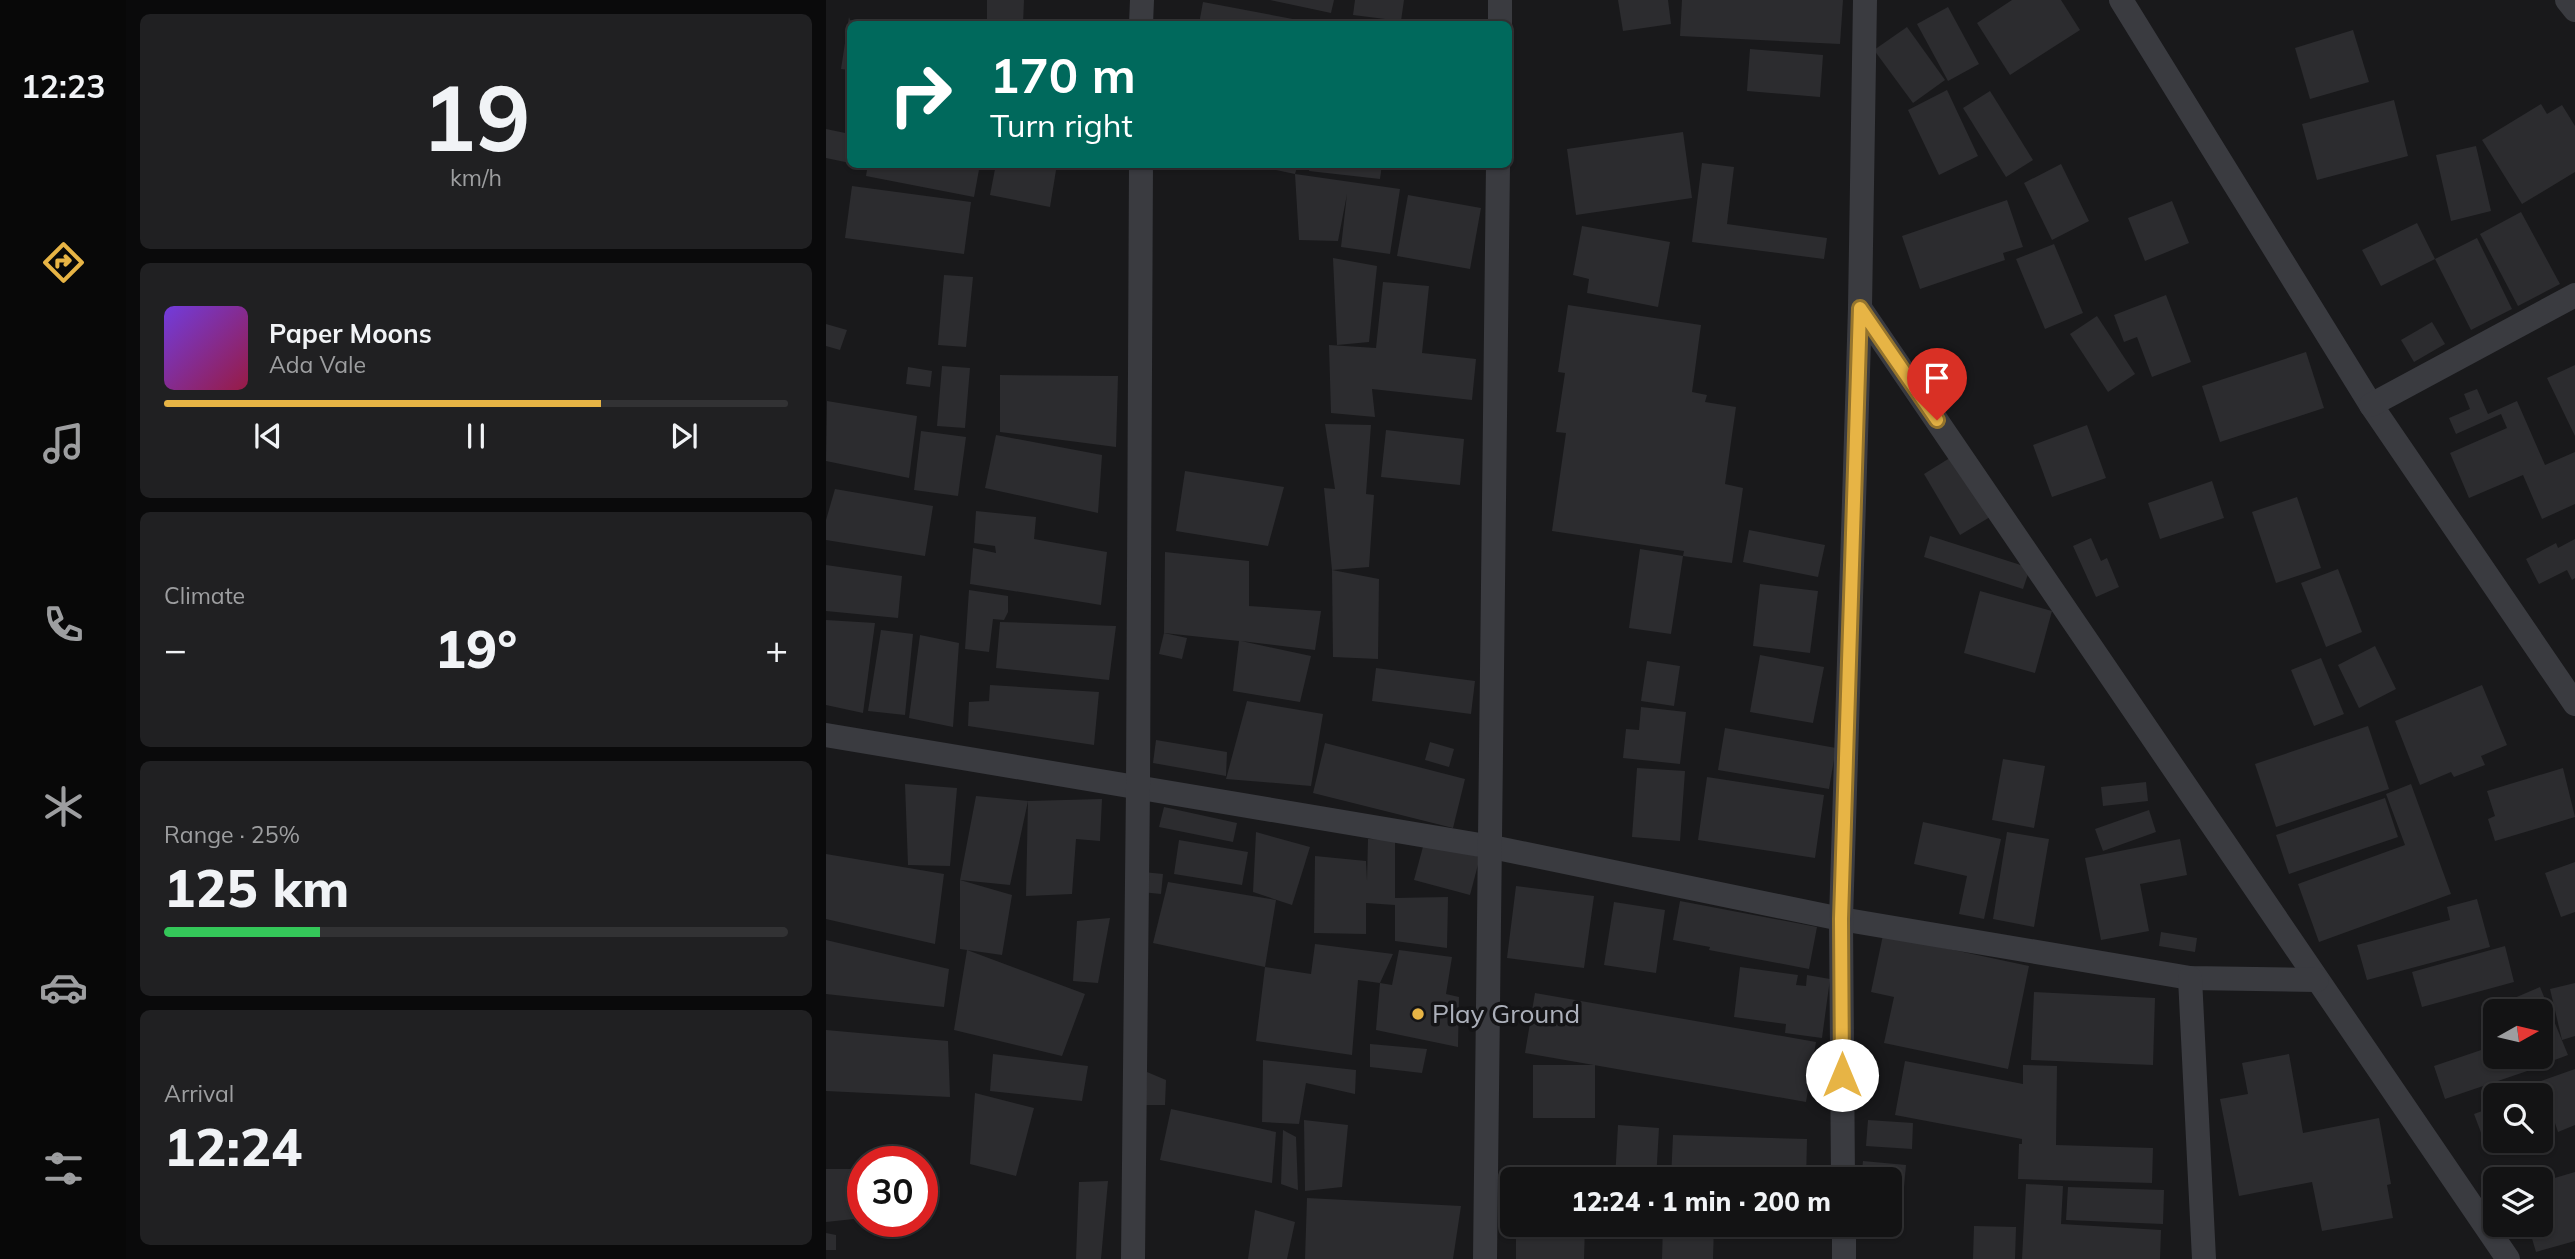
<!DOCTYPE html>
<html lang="en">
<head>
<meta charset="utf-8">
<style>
	:root { --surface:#131314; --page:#202022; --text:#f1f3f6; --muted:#9d9ea0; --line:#323234; --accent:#e7b445 }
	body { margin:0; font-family:Mulish,sans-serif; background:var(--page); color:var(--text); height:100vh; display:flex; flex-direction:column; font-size:26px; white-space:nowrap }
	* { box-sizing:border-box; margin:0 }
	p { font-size:23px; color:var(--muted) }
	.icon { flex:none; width:38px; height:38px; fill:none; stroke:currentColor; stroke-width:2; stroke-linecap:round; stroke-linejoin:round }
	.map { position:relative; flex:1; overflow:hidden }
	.panel { display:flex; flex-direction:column; gap:14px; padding:14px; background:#0a0a0b; width:700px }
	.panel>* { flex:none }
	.hud { position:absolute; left:21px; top:21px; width:665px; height:147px; border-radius:10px; box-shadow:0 2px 5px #0004,0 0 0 2px var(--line); background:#00695c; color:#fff; overflow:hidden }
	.needle { width:46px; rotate:82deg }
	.tools { position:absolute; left:1657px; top:999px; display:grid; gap:14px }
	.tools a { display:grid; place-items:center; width:70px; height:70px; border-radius:10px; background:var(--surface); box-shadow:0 2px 5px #0004,0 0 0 2px var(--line); font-size:35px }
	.speed { position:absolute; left:21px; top:1146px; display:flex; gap:14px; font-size:35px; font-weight:700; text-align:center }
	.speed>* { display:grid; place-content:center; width:91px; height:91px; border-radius:50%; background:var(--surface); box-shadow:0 2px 5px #0004,0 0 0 2px var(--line); line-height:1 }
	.speed .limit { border:10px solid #d22; background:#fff; color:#111 }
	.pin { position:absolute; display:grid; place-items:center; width:60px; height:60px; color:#fff; margin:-72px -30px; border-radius:50% 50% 50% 0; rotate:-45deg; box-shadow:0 0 7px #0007 }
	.pin .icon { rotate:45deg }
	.me { position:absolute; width:77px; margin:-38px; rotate:0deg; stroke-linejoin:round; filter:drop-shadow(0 0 5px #0008) }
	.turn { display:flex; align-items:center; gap:24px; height:147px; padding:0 28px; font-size:32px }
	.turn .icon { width:91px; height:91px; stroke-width:2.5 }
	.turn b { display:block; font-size:49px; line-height:60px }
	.big { font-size:52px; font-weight:800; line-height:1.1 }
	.panel .widget { flex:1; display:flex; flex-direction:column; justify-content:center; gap:10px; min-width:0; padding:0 24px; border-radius:10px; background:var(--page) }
	.panel .dial { align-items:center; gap:0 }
	.dial b { font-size:91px; line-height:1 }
	.song { display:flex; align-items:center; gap:21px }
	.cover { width:84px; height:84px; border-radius:10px; background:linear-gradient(135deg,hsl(260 70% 55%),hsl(340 70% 35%)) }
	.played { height:7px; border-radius:4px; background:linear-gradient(90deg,var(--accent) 70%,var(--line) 70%) }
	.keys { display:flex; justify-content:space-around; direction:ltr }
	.heat { display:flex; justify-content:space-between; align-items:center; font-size:38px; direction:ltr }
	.charge { height:10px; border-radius:5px; background:linear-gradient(90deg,#34c759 25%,var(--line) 0) }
	.trip { position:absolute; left:674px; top:1167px; width:402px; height:70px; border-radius:10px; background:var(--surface); box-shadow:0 2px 5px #0004,0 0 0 2px var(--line); font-weight:800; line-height:70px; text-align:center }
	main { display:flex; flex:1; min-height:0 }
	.tab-bar { display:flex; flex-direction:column; width:126px; justify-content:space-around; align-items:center; background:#080808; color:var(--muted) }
	.tab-bar .icon { width:49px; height:49px }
	.tab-bar .current { color:var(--accent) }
	.tab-bar b { font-size:32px; color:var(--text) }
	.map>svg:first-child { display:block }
	.building { fill:#2c2c2f }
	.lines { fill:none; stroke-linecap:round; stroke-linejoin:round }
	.street { stroke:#3a3b40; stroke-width:24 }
	.route-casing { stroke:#96752d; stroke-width:18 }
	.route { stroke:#e7b445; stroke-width:12 }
	.poi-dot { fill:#e7b445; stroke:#141416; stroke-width:2.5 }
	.labels { text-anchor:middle; stroke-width:7; stroke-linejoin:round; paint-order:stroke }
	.poi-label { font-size:26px; fill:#acb0ba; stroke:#141416; text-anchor:start }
</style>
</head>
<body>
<main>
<nav class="tab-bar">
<b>12:23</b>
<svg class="icon current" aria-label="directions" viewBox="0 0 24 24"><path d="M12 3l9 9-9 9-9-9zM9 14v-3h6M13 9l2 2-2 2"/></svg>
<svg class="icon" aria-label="music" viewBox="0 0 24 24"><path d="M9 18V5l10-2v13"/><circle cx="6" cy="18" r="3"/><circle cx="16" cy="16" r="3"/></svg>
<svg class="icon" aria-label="phone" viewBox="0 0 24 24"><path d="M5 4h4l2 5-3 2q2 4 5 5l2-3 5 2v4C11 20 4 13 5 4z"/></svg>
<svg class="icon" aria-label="climate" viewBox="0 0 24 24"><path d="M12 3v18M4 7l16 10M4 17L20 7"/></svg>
<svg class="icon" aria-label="car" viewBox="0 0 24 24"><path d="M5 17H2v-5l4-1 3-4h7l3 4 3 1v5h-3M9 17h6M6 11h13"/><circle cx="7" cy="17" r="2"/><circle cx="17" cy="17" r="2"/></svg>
<svg class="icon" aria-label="filters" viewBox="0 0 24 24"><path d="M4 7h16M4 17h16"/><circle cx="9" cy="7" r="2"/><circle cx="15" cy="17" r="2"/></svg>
</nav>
<section class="panel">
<div class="widget dial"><b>19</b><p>km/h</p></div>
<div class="widget">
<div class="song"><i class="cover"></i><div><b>Paper Moons</b><p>Ada Vale</p></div></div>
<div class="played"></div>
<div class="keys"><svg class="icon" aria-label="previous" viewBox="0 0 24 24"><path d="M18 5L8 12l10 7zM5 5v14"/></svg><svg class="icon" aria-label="pause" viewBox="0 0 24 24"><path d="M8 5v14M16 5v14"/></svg><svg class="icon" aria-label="next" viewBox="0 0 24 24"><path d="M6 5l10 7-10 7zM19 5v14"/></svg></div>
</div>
<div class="widget"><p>Climate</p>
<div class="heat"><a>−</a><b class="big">19°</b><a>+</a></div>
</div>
<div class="widget"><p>Range · 25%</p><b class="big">125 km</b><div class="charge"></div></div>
<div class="widget"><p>Arrival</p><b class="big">12:24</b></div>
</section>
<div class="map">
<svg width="1749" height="1259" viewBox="0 0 1749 1259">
	<rect width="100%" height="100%" fill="#19191b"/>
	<g class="building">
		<path d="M161,0H198L197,24H161Z"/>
		<path d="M444,0H508L505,13Z"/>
		<path d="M529,0H578L575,21L527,15Z"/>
		<path d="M792,0H842L845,24L797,31Z"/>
		<path d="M856,0H1017L1014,44L854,36Z"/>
		<path d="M1186,0H1235L1254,30L1184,75L1151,23Z"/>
		<path d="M377,2L488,23L487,24H373Z"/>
		<path d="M1122,7L1153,64L1122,81L1091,24Z"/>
		<path d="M23,17L24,20L44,23L24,24V70L15,69Z"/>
		<path d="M1081,27L1119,80L1087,103L1048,50Z"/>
		<path d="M1527,30L1543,82L1484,99L1469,48Z"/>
		<path d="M924,49L997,55L994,97L921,91Z"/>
		<path d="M1121,90L1152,156L1113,175L1082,110Z"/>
		<path d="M1164,91L1207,160L1180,177L1137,108Z"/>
		<path d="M1568,100L1582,156L1491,180L1476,124Z"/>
		<path d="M1715,104L1721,114L1736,105L1749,126V172L1696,204L1656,140Z"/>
		<path d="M0,129L24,134V163L0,158Z"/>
		<path d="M857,132L866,198L750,215L741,149Z"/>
		<path d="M1650,146L1665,211L1625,221L1610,155Z"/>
		<path d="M876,163L908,167L901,224L1001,238L998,259L866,242Z"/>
		<path d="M42,164H154L148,197L40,176Z"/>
		<path d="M170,164H231L224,207L164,195Z"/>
		<path d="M421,164H472L469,174L574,189L564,254L515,247L521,194L512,241L473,240L469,174Z"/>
		<path d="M484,164H556L554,179L483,171Z"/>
		<path d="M1235,164L1263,221L1226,240L1198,183Z"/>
		<path d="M26,186L145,202L138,254L19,238Z"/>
		<path d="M582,195L655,208L644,269L571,256Z"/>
		<path d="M1181,200L1197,247L1177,253L1179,260L1094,289L1076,236Z"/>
		<path d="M1346,201L1363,243L1319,261L1302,218Z"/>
		<path d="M1695,212L1734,284L1692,306L1654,234Z"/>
		<path d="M1591,223L1609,259L1651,238L1686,309L1645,330L1609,259L1555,286L1536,250Z"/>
		<path d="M756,226L844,242L832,307L761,293L763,279L747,275Z"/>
		<path d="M1228,244L1257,313L1219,329L1190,259Z"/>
		<path d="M507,258L551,266L543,342L511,345Z"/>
		<path d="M118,275L147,277L140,347L112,345Z"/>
		<path d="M557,282L603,286L596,353L650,359L646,400L546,389L549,417L505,413L503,345L550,348Z"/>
		<path d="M1340,295L1365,362L1326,377L1311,337L1298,342L1288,315Z"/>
		<path d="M742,305L875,325L866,392L881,395L879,402L910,407L899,484L917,488L906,563L857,556L858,551L726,531L740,433L730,432L739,373L732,372Z"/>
		<path d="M1271,316L1309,374L1282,392L1244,334Z"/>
		<path d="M1606,322L1619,344L1588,362L1575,340Z"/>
		<path d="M0,324L21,330L14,350L0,346Z"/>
		<path d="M1480,352L1498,408L1394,442L1376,386Z"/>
		<path d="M1749,365V436L1721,378Z"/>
		<path d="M116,366L144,368L139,428L111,426Z"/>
		<path d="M82,367L106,371L104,387L80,384Z"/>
		<path d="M174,375L292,376L290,447L174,432Z"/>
		<path d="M1651,389L1662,414L1691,401L1719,465L1749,452V504L1716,519L1697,475L1643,498L1624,453L1681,428L1675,414L1630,434L1623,418L1644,409L1638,394Z"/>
		<path d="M1,401L91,416L83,478L0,461Z"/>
		<path d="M499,424L545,425L540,494L548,495L543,567L506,570L498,488L509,489Z"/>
		<path d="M1261,425L1280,478L1226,497L1207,445Z"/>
		<path d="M560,430L638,439L634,485L555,477Z"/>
		<path d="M95,431L140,437L132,496L88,490Z"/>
		<path d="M170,435L276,455L272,513L159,488Z"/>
		<path d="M1127,456L1164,517L1134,535L1098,474Z"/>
		<path d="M359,471L458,487L442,546L350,531Z"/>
		<path d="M1386,481L1398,518L1334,539L1322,503Z"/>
		<path d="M9,489L107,506L99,556L0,540V520Z"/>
		<path d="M1471,497L1495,568L1450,583L1426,512Z"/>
		<path d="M150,511L210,517L208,539L281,552L275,605L144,584L147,548L170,553L169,546L148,543Z"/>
		<path d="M923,530L999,545L992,577L917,562Z"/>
		<path d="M1104,536L1204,568L1197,589L1098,557Z"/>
		<path d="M1265,538L1275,561L1281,558L1293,587L1270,597L1247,546Z"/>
		<path d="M1749,539V578L1746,580L1741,570L1713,584L1700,559L1730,543L1732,548Z"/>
		<path d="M814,549L857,556L845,634L803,628Z"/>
		<path d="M339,552L423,561V606L495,611L489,650L415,641L485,656L474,702L407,691L413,641L338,633Z"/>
		<path d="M0,565L76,576L72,618L0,611Z"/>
		<path d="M1512,569L1536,632L1500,647L1475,583Z"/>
		<path d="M506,570L553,579L552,659L507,657Z"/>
		<path d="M934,584L992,591L984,653L927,646Z"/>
		<path d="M143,590L182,596V612L178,620L167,619L163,652L139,649Z"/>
		<path d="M1154,591L1226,611L1209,673L1138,653Z"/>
		<path d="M0,620L49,623L37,713L0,705Z"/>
		<path d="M174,622L290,626L283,680L170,668Z"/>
		<path d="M55,630L87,634L79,715L42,711Z"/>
		<path d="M338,633L361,638L356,659L333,654Z"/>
		<path d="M94,635L133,643L127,727L83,718Z"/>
		<path d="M1549,646L1570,689L1533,708L1512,665Z"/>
		<path d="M934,655L998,667L987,723L924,712Z"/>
		<path d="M1495,658L1518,714L1488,726L1465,670Z"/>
		<path d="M821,661L854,666L848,706L815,701Z"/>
		<path d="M550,668L649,681L645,714L546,701Z"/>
		<path d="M164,685L273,692L268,745L142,726L143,702L163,701Z"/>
		<path d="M1656,685L1681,745L1655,756L1659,765L1628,777L1625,772L1594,785L1569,721Z"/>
		<path d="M421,701L497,714L485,786L400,779Z"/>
		<path d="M815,707L860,712L854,764L797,758L800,729L813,730Z"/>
		<path d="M1542,726L1563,789L1450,827L1429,764Z"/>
		<path d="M899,728L1010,748L1003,789L892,770Z"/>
		<path d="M330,740L401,752L400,776L327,763Z"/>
		<path d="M604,742L628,749L623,767L599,760Z"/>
		<path d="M499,743L639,779L627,828L487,793Z"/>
		<path d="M1177,759L1219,766L1208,828L1166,820Z"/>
		<path d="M811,768L859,771L854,841L806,837Z"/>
		<path d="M1737,768L1749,817L1669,841L1662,819L1669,816L1661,791Z"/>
		<path d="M881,777L998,795L989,858L872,840Z"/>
		<path d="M1320,782L1322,801L1277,806L1275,787Z"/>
		<path d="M79,784L131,788L124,866L82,865Z"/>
		<path d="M1585,784L1625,894L1493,942L1472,884L1579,845L1560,794Z"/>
		<path d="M150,796L202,801L276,799L274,841L250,839L246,894L200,896L202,801L184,885L134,880Z"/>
		<path d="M1559,798L1572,837L1463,874L1450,835Z"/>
		<path d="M338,807L411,823L407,842L333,827Z"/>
		<path d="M1323,810L1330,832L1277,851L1269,829Z"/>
		<path d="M1097,822L1175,839L1158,919L1133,914L1141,876L1088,864Z"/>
		<path d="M430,832L484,847L466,905L427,892Z"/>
		<path d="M1181,832L1223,839L1208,927L1167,919Z"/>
		<path d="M542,839L569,840V898L622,897L621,948L569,941V905L540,903V934L488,933L489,856L540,861L541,881Z"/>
		<path d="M1354,839L1361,875L1314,884L1323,931L1275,940L1259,858Z"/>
		<path d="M353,840L422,852L416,885L348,874Z"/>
		<path d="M598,843L654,857L644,895L588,880Z"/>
		<path d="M0,854L118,874L109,944L0,919Z"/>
		<path d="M1749,862V912L1735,917L1719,873Z"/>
		<path d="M317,872L337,874L335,894L315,892Z"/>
		<path d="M134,880L186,895L176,955L141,950L259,994L236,1056L128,1030L141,950L134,949Z"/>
		<path d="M342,882L450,900L439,967L327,943Z"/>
		<path d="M690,886L768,896L758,968L681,958Z"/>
		<path d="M1651,899L1664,947L1541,980L1531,945L1624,920L1621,907Z"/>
		<path d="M854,901L991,927L983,969L883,950L884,947L847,940Z"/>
		<path d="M788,902L839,910L830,973L778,965Z"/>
		<path d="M284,918L272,983L247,981L251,921Z"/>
		<path d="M1335,932L1371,938L1369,952L1333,946Z"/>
		<path d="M1057,935L1203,966L1182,1069L1058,1043L1068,997L1045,992Z"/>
		<path d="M0,940L123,969L118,1007L0,994Z"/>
		<path d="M489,944L567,954L554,983L566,985L573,950L626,957L620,994L633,997L632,1047L550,1030L554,983L532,980L526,1055L430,1041L439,967L485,974Z"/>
		<path d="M1679,946L1688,982L1596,1007L1586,972Z"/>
		<path d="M914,967L972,975L970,985L980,986L981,975L1004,979L996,1038L959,1033L960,1024L908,1017Z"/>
		<path d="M1749,983V1036L1736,1040L1724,989Z"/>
		<path d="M1714,987L1742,1055L1713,1066L1710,1057H1715V1012H1691L1686,999Z"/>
		<path d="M1208,992L1329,998L1327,1065L1205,1060Z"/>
		<path d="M709,993L990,1042L980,1102L699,1053Z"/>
		<path d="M0,1030L122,1041L124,1097L0,1091Z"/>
		<path d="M544,1044L601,1049L596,1073L544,1067Z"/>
		<path d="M1670,1045V1057H1706L1710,1068L1619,1099L1608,1066Z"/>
		<path d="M167,1054L262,1066L256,1101L164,1091Z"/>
		<path d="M1463,1054L1477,1133L1553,1118L1565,1184L1561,1185L1567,1218L1496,1231L1486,1182L1413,1196L1394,1099L1422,1094L1416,1063Z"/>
		<path d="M437,1060L530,1070L529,1094L480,1083L473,1124L436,1122Z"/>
		<path d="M1079,1061L1197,1084V1065L1231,1066L1230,1145L1327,1148L1326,1183L1192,1179L1193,1144H1196V1139L1069,1115Z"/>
		<rect x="707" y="1065" width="62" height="53"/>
		<path d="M1749,1069V1125L1732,1132L1715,1081Z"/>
		<path d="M321,1072L340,1080L339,1105H319Z"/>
		<path d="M1714,1089L1728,1129L1715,1134V1096L1698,1095Z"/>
		<path d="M149,1093L208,1108L190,1176L144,1164Z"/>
		<path d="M1670,1106V1141H1696L1663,1154L1648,1114Z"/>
		<path d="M345,1109L450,1132L446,1183L334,1160Z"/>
		<path d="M478,1120L522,1125L516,1187L479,1191Z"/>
		<path d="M1042,1120L1087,1123L1086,1149L1040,1146Z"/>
		<path d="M792,1125L833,1128L830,1180H789Z"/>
		<path d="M457,1130L470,1137L472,1190L455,1184Z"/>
		<path d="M847,1135L981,1139L980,1180H845Z"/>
		<path d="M1037,1161L1080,1165L1076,1210L1064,1209V1180H1035Z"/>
		<path d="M0,1169H37V1218L0,1222Z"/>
		<path d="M1749,1172V1241L1710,1252L1702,1225H1715V1182Z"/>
		<path d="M282,1181L275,1259H250L253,1182Z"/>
		<path d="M1200,1184L1237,1186L1235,1224L1335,1230L1334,1259H1196Z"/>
		<path d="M1242,1187L1338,1190L1337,1224L1240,1220Z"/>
		<path d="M481,1198L635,1206L627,1259H479Z"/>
		<path d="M429,1210L469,1222L461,1259H422Z"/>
		<path d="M690,1225H759L758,1259H690Z"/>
		<path d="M837,1225H888L887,1259H836Z"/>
		<path d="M1148,1226L1190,1227L1189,1259H1147Z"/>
		<path d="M0,1233L10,1235V1250H0Z"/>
	</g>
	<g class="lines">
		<g class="street">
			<path d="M1295,0L1545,405L1749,704"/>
			<path d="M1741,0L1749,10"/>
			<path d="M315,24L316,0"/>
			<path d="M674,24V0"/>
			<path d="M1034,308L1682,1259"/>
			<path d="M1545,405L1749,295"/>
			<path d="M0,735L666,847L1015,919L1364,978L1491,980"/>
			<path d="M1364,978L1378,1259"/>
			<path d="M1017,1180L1015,919L1034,308L1039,0"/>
			<path d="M1018,1225V1259"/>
			<path d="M307,1259L312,787L315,164"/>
			<path d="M659,1259L672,164"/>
		</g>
	</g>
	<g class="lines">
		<defs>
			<path id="route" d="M1016,1075L1015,919L1034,308L1111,420"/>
		</defs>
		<use href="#route" class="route-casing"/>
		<use href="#route" class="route"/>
	</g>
	<circle class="poi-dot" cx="592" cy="1014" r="7"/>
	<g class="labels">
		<g class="poi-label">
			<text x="606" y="1023">Play Ground</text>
		</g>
	</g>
</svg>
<div class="tools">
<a><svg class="needle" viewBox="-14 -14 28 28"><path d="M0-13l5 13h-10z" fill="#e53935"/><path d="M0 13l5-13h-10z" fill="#9d9ea0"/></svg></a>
<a><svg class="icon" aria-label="search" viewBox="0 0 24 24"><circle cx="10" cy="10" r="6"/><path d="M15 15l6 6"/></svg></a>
<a><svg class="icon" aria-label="layers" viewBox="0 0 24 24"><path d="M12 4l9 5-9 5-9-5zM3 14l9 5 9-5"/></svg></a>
</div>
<div class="speed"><div class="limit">30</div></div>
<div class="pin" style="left:1111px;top:420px;background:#d93025"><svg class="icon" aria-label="arrive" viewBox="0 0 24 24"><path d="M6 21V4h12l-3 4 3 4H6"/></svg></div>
<svg class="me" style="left:1016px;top:1075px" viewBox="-20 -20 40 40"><circle r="19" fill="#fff"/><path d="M0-13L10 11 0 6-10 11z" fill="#e7b445"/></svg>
<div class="trip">12:24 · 1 min · 200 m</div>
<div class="hud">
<div class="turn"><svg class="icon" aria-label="right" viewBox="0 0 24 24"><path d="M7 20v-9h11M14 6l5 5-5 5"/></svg><div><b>170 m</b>Turn right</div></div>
</div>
</div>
</main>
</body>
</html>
